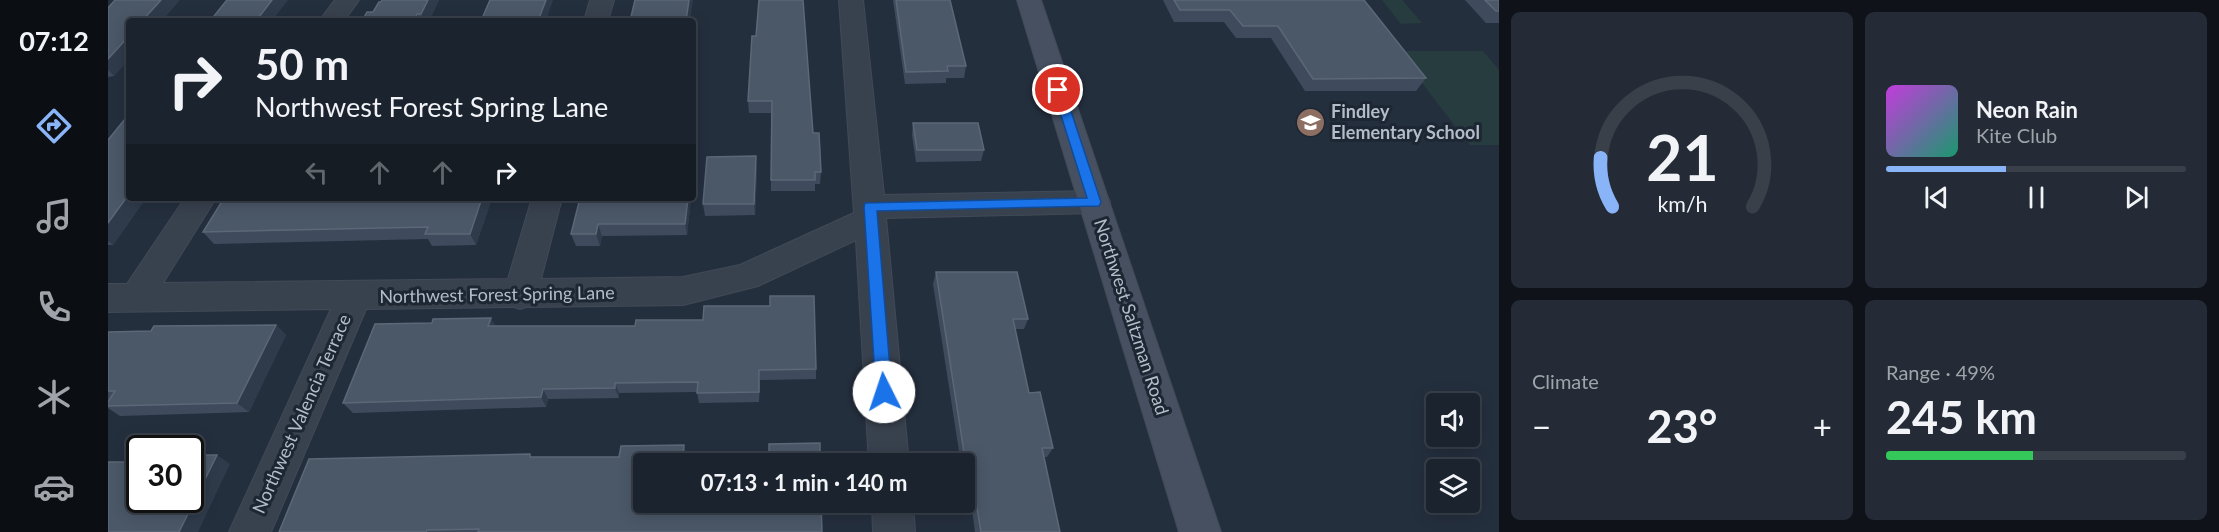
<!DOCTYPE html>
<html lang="en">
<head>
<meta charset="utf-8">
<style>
	:root { --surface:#1b232e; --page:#242b36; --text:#f1f3f6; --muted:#a0a4aa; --line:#39404a; --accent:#8ab4f8 }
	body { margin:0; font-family:Lato,sans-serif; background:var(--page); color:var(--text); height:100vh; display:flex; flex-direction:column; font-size:22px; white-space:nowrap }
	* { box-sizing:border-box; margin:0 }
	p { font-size:20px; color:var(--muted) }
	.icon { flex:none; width:33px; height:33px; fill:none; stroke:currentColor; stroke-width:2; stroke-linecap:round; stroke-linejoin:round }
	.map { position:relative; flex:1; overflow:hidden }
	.sheet { display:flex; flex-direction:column; gap:12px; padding:12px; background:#0f1319; width:720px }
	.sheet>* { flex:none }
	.banner { position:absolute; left:18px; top:18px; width:570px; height:183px; border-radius:6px; box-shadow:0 3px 15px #0003,0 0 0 2px var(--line); background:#1b232e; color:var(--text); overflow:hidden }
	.buttons { position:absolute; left:1318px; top:393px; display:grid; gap:12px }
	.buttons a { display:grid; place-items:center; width:54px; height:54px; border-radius:6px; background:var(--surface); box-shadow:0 3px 15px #0003,0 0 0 2px var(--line); font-size:30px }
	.speed { position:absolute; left:18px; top:435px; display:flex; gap:12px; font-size:30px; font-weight:700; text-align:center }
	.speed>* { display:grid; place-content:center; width:78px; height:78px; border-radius:50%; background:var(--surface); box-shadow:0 3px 15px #0003,0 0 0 2px var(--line); line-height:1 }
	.speed .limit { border:3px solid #111; border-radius:9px; background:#fff; color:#111 }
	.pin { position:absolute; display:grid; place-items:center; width:51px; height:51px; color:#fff; margin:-26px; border:3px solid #fff; border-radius:50%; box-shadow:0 2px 6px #0007 }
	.me { position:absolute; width:66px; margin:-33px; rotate:356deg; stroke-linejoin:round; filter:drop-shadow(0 0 4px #0008) }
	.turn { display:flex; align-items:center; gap:21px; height:126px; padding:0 30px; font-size:27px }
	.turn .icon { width:78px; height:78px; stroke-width:2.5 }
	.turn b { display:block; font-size:42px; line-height:51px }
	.lanes { display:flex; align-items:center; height:57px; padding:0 30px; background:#0003; justify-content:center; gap:30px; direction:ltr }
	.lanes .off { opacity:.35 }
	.big { font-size:45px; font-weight:700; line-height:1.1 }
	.sheet .widget { flex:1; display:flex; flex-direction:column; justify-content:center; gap:9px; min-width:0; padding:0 21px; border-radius:9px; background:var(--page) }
	.sheet .dial { align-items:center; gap:0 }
	.dial svg { height:156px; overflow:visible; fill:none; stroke:var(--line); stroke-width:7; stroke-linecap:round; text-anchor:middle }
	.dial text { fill:var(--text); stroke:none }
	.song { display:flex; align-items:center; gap:18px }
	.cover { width:72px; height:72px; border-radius:9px; background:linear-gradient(135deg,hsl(290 70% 55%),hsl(160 70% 35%)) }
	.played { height:6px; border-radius:3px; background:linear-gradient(90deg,var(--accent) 40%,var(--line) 40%) }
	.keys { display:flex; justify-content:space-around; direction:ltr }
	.heat { display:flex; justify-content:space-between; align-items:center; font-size:33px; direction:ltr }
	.charge { height:9px; border-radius:4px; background:linear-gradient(90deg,#34c759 49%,var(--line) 0) }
	.sheet .tiles { flex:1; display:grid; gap:12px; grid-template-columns:repeat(2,1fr) }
	.trip { position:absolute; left:525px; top:453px; width:342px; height:60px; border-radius:6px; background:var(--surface); box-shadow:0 3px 15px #0003,0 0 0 2px var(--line); font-weight:700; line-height:60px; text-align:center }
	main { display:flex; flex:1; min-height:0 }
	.tabs { display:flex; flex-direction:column; width:108px; justify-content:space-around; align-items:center; background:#0b0e12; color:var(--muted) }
	.tabs .icon { width:42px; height:42px }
	.tabs .on { color:var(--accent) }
	.tabs b { font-size:27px; color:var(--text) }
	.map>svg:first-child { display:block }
	.green { fill:#263c3f }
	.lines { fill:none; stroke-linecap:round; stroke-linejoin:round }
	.street-casing { stroke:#414a57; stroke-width:2 }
	.secondary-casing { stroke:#414a57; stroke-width:2 }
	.street { fill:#38414e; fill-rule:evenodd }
	.secondary { fill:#465061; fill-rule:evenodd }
	.wall { fill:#3f4b5c }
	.shaded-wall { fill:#2f3b4b }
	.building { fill:#4b5868; stroke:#5c6777; stroke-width:1.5 }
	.route { fill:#1a73e8; stroke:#114b97; stroke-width:1.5 }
	.labels { text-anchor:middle; stroke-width:6; stroke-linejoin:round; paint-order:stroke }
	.poi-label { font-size:18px; font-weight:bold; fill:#b4bcc9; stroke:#1d2633; text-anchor:start }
	.street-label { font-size:18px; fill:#b4bcc9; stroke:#1d2633 }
</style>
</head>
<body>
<main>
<nav class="tabs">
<b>07:12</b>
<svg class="icon on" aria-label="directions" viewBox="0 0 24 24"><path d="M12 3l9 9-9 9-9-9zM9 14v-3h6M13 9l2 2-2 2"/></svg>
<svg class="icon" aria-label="music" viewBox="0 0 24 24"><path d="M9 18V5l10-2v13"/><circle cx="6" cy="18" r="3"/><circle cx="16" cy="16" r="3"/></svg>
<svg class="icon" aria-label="phone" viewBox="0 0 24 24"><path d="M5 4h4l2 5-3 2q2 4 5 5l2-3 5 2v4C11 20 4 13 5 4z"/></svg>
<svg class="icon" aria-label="climate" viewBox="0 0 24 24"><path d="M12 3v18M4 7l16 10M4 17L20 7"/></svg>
<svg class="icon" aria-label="car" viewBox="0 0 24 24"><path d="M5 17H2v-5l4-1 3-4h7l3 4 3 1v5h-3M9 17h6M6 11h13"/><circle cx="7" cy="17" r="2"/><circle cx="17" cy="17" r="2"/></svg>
</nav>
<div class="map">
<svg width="1391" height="532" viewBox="0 0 1391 532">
	<rect width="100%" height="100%" fill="#242f3e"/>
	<g class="green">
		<path d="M1274,0H1294L1314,23L1293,24Z"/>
		<path d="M1289,51H1375L1391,70V145H1362Z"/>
	</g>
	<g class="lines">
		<defs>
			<g id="street">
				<path d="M227,0H251L236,21H211Z"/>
				<path d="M482,0H506L500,21H476Z"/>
				<path d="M731,0H755L776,195L987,191L998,194L1002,202L998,210L987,213L778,218L801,464H761L748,240L650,286L575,305L418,307L412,309L406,307L258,309L163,532H121L223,309L0,312V284H19L77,198H108L55,283L400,279L424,198H454L433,279L575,277L632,265L746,213Z"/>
				<path d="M764,502H805L807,532H765Z"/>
			</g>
			<path id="secondary" d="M909,0H933L1113,532H1071Z"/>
		</defs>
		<use href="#street" class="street-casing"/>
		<use href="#secondary" class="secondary-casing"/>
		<use href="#street" class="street"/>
		<use href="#secondary" class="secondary"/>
	</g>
	<g class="wall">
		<path d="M274,0H331L321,21H254L265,12Z"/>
		<path d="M785,0H842L858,66L856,78H838V83L797,84Z"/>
		<path d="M1055,0H1256L1318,78L1308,91H1197L1163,38H1128L1116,22H1066Z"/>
		<path d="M1357,0H1391V23H1378Z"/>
		<path d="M0,8L21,21V59L6,76L0,77Z"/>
		<path d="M644,36L705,133L713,172L712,184H707V191H663V113H641L640,101Z"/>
		<path d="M805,123L876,150L873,161L808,162L804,135Z"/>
		<path d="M0,140L21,198H38L5,245H0Z"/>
		<path d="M649,168L647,215L597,216L595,204Z"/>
		<path d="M116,198H384L368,245L324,246L320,239L106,244L95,232Z"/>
		<path d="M472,198H583L579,235L494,236L492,246H468L463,234Z"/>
		<path d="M828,272L920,319L916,329H907L921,393L945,448L939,457H936L952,532H867L864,510L851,511L850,502H856V464H853L825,284Z"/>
		<path d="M168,325L178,335L141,412L12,416L0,408L1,401H0V332L43,331Z"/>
		<path d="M388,326L708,369V379L652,380L651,402L591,403L589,392L511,393V398L440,399L438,407L245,413L235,403Z"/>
		<path d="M579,454V456L714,532H171L425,457H511Z"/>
	</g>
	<g class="shaded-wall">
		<path d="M53,0H72L54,21H34Z"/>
		<path d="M164,0H180L164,21H148Z"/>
		<path d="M320,0H331L321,21H317L313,14Z"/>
		<path d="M438,0H445L438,21H430Z"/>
		<path d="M581,0H585L582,21H578Z"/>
		<path d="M309,14L313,21H306Z"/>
		<path d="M21,36V59L6,76L0,70V59Z"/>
		<path d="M648,156L649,168L647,215L646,204Z"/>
		<path d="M21,194V198H38L5,245L0,241V223Z"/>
		<path d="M374,198H384L368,245L362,234Z"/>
		<path d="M580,198H583L579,235L577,224Z"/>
		<path d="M490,224L494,236L492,246L488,234Z"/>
		<path d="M383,318L389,329L380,326Z"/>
		<path d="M168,325L178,335L141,412L129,403Z"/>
		<path d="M651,370L652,380L651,402Z"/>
		<path d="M507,383L511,393V398L507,388Z"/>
		<path d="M435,389L440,399L438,407L433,397Z"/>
		<path d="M576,445L579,454L578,464L575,456Z"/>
		<path d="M109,455L122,464L90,532H71Z"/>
	</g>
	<g class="building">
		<path d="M7,0H53L34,21H21V36L0,59V8Z"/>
		<path d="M119,0H164L148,21H102Z"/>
		<path d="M274,0H320L313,14H309L306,21H254L259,12H265L271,2H273Z"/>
		<path d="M382,0H438L430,21H373Z"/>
		<path d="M527,0H581L578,21H522Z"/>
		<path d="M651,0H695L705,133H711L713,172H707V180H663L664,101H640L644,36H648Z"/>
		<path d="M788,0H842L858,66H839L840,71L798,72Z"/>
		<path d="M1066,0H1256L1318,78L1205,79L1170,26H1135L1122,10H1072Z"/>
		<path d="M1377,0H1391V11H1388Z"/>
		<path d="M21,114V194L0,223V140Z"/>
		<path d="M805,123H870L876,150H809Z"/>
		<path d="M648,156L646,204H595L599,157Z"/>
		<path d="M116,198H374L362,234H317L320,227L95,232Z"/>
		<path d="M472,198H580L577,224H490L488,234H463Z"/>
		<path d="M828,272H909L920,319H905L921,393L932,392L945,448H934L952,532H873L868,502H856V478H860Z"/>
		<path d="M662,296H706L708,369L651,370V392L589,393L590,382L507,383V388L435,389L433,397L235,403L267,324L324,323L325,319L383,318L380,326H527L528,320H595L596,306H662Z"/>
		<path d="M168,325L129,403L0,406V402L7,391H0V332L43,331L46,326Z"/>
		<path d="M712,443V464H536V502H713L714,532H370L371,529L319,530L318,532H171L201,459L422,454V457H511L513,446L576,445L575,456L661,455V444Z"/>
		<path d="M82,455H109L71,532H0V462H32V500H82Z"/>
	</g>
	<path class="route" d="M950,86L956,90L993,202L991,206L769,211L784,392L781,397L776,399L771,397L768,392L756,207L757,203L979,198L945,90Z"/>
	<defs>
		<symbol id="school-disc" viewBox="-11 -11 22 22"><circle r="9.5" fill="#8d6e63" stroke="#1d2633"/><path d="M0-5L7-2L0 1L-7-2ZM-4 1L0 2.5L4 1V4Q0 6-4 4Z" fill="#fff"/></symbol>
	</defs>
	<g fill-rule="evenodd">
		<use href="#school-disc" x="1186" y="106" width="33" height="33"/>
	</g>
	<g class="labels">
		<g class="poi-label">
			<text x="1223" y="118">Findley<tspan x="1223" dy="21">Elementary School</tspan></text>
		</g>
		<g class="street-label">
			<text transform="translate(389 295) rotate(-1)" y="6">Northwest Forest Spring Lane</text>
			<text transform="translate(1023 317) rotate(72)" y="6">Northwest Saltzman Road</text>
			<text transform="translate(194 414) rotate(-66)" y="6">Northwest Valencia Terrace</text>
		</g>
	</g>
</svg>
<div class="buttons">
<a><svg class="icon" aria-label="sound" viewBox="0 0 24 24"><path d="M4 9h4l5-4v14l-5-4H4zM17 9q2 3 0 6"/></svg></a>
<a><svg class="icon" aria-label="layers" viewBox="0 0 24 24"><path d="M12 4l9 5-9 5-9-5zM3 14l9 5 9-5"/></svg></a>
</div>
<div class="speed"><div class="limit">30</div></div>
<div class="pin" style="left:950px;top:90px;background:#d93025"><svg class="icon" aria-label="arrive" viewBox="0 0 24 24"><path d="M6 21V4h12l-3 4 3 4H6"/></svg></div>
<svg class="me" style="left:776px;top:392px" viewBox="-20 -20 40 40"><circle r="19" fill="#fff"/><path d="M0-13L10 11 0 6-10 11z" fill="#1a73e8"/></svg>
<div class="trip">07:13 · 1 min · 140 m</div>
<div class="banner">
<div class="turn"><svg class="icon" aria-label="right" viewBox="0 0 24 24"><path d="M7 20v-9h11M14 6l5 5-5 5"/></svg><div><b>50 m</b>Northwest Forest Spring Lane</div></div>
<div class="lanes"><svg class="icon off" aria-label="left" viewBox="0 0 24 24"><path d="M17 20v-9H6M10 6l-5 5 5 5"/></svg><svg class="icon off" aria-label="ahead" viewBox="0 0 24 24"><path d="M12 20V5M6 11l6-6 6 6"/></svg><svg class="icon off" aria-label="ahead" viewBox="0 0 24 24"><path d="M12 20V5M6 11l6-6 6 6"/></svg><svg class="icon" aria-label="right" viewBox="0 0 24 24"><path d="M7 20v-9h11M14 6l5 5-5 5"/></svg></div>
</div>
</div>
<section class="sheet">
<div class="tiles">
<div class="widget dial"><svg viewBox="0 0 100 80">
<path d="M14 69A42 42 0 1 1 86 69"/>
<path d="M14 69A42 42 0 0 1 8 44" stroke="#8ab4f8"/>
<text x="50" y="56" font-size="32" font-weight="700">21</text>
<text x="50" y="72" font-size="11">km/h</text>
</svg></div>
<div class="widget">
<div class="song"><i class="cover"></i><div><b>Neon Rain</b><p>Kite Club</p></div></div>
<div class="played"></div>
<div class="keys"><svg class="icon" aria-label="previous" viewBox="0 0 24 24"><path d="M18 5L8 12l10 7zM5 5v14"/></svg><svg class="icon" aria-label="pause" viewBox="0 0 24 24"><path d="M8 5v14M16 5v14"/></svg><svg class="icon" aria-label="next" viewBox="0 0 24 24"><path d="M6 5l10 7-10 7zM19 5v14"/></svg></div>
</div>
<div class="widget"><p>Climate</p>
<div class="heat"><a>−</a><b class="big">23°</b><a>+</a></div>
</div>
<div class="widget"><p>Range · 49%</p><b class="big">245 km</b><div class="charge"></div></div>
</div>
</section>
</main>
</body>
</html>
